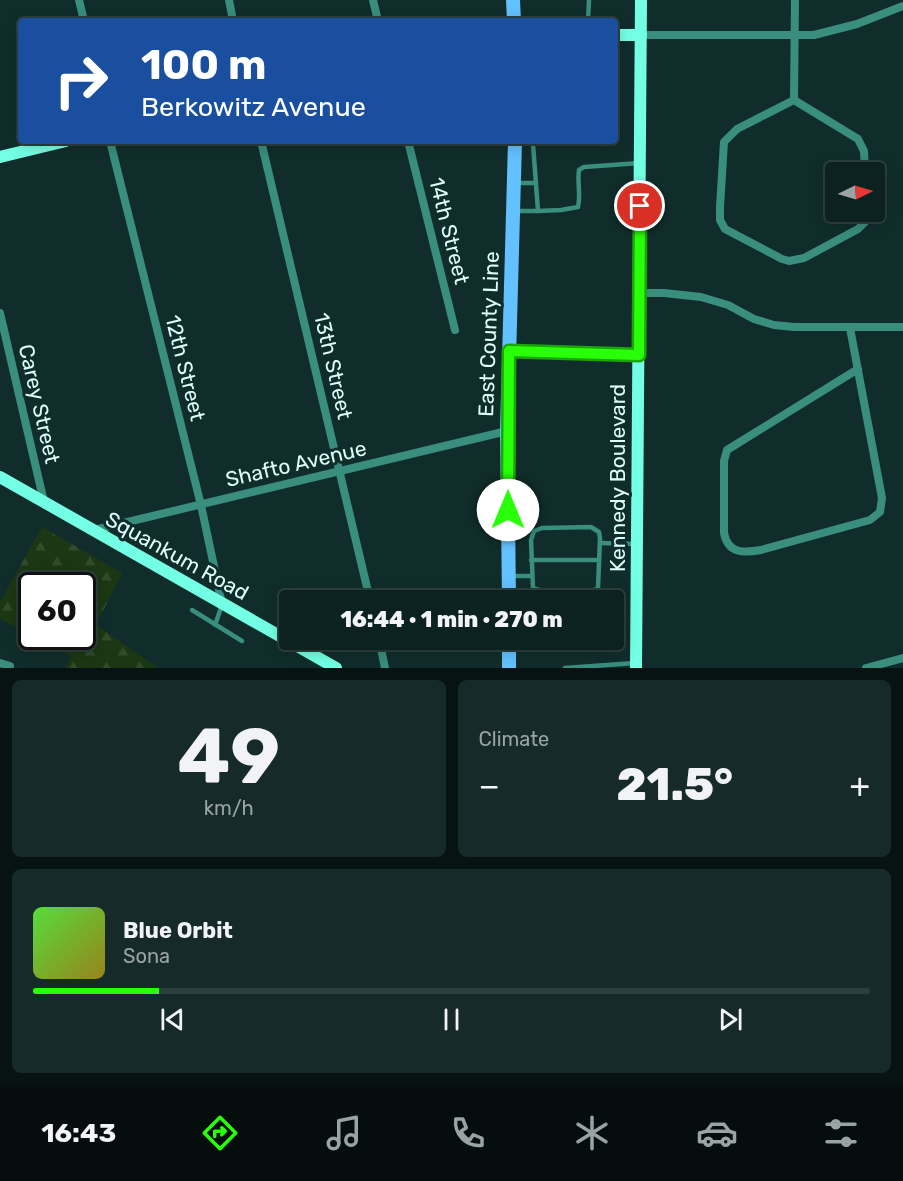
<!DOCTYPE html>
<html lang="en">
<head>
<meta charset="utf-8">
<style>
	:root { --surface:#0c2220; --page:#152a29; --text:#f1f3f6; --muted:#9aa4a5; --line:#2c3f3e; --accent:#28ff08 }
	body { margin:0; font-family:Rubik,sans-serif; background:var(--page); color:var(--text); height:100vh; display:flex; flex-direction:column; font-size:22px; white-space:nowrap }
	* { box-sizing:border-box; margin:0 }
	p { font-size:20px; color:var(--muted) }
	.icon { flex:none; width:33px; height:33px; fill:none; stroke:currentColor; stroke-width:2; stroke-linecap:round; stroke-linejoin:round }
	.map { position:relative; height:668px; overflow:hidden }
	.drawer { display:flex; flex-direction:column; gap:12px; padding:12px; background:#071312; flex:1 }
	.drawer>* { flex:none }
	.hud { position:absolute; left:18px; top:18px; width:600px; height:126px; border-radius:6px; box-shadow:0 3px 15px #0003,0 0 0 2px var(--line); background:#1a4fa0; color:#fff; overflow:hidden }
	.needle { width:39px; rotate:85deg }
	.fabs { position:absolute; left:825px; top:162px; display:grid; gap:12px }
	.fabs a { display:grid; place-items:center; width:60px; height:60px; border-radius:6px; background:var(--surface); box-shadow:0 3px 15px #0003,0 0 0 2px var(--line); font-size:30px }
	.speed { position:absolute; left:18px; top:572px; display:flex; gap:12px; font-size:30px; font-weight:700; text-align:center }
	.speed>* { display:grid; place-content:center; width:78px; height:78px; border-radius:50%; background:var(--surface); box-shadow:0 3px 15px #0003,0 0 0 2px var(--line); line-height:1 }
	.speed .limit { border:3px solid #111; border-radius:9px; background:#fff; color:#111 }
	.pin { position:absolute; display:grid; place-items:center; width:51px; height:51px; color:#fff; margin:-26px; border:3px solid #fff; border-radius:50%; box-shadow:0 2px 6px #0007 }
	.me { position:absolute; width:66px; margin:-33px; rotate:0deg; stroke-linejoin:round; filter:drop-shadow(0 0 4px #0008) }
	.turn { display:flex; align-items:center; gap:21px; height:126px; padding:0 24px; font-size:27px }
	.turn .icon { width:78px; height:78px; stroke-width:2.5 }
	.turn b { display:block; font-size:42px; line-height:51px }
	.big { font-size:45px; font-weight:800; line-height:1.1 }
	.drawer .card { flex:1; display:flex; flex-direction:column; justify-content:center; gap:9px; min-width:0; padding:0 21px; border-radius:9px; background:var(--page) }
	.drawer .dial { align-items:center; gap:0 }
	.dial b { font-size:78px; line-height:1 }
	.song { display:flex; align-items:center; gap:18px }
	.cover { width:72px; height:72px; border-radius:9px; background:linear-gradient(135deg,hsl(110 70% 55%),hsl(50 70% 35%)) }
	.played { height:6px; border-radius:3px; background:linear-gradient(90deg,var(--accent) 15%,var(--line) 15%) }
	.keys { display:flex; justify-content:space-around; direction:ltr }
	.heat { display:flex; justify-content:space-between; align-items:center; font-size:33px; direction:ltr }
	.drawer .tiles { flex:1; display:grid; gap:12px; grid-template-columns:1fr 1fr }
	.card:last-child { grid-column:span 2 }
	.trip { position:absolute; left:279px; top:590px; width:345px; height:60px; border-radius:6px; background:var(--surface); box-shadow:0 3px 15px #0003,0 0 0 2px var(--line); font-weight:800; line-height:60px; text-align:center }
	.dock { display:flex; height:96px; justify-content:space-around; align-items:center; background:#050e0d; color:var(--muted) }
	.dock .icon { width:42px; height:42px }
	.dock .on { color:var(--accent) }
	.dock b { font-size:27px; color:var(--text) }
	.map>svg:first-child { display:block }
	.forest { fill:url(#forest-firs) }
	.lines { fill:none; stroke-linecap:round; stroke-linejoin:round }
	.lane { stroke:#398e7e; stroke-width:4.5 }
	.street { stroke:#398e7e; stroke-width:8 }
	.secondary { stroke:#73ffe3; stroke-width:12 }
	.primary { stroke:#63c1ff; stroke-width:14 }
	.route-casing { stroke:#1aa605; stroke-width:15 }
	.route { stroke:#28ff08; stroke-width:10 }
	.labels { text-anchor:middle; stroke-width:6; stroke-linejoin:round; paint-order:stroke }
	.street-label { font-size:21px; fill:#dcfffb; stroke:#102d2b }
</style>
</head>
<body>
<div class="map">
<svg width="903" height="668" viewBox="0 0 903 668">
	<defs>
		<pattern id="forest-firs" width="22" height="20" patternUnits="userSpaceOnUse" patternTransform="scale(1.5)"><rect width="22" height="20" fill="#1c3713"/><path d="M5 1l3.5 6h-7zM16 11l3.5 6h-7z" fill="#324b2a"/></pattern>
	</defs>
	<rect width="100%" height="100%" fill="#102d2b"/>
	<path class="forest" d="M42,527L122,573L96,625L158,668H66L71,656L33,636H82V585H32L31,635L0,619V602Z"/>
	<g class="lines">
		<g class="lane">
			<path d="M588,21L589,0"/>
			<path d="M518,142L533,144L538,211L561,210L578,207C581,194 577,182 579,170L584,167L640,163"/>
			<path d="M515,183H536"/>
			<path d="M516,211H538"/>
			<path d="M591,527L599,532L600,538L598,588C589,594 543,593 533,588L531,540L534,531L542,528Z"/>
			<path d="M600,543L636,544"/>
			<path d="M531,560H599"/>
			<path d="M511,576H531"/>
			<path d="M192,610L242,641"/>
			<path d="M215,625L222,605"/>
			<path d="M565,668L635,663"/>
		</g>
		<g class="street">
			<path d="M79,0L84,21"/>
			<path d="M229,0L233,21"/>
			<path d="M373,0L378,21"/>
			<path d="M641,35H814L857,24L903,6"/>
			<path d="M794,100L737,129L724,142L720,207V220L725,229L782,259L789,261L804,258L858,229L865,222L867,212"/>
			<path d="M794,100L858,139L864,151L865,172"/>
			<path d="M794,100L795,0"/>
			<path d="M110,141L201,505L222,604"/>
			<path d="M261,141L370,600"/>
			<path d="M408,141L455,330"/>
			<path d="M640,293H664L701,297L728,305L754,319L774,325L794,327H903"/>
			<path d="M0,313L44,502"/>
			<path d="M850,328L882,498L880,512L870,520L761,550C744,553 728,554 724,533V461L727,450L858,369"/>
			<path d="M509,351L639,355"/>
			<path d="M94,530L507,431"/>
			<path d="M379,639L385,668"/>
			<path d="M0,663L10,666"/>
			<path d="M866,668L903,658"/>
		</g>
		<g class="secondary">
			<path d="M615,35H641"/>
			<path d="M0,157L66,141"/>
			<path d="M0,477L336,668"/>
			<path d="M636,668L641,0"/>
		</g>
		<g class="primary">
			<path d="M513,0L514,21"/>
			<path d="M509,600L507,431L515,141"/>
			<path d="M509,668V639"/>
		</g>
	</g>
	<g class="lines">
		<defs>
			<path id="route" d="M508,510L509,351L639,355L640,206"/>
		</defs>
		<use href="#route" class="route-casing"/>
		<use href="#route" class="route"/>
	</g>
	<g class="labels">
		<g class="street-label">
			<text transform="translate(449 231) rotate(76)" y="7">14th Street</text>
			<text transform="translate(489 334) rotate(-88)" y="7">East County Line</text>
			<text transform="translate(333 366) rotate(77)" y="7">13th Street</text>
			<text transform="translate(185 368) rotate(76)" y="7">12th Street</text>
			<text transform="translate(39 404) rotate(77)" y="7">Carey Street</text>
			<text transform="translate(296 464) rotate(-13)" y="7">Shafto Avenue</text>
			<text transform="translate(618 478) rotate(-90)" y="7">Kennedy Boulevard</text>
			<text transform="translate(177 556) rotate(29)" y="7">Squankum Road</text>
		</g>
	</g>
</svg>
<div class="fabs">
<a><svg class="needle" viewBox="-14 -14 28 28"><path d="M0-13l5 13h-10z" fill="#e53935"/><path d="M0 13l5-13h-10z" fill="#9aa4a5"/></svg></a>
</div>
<div class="speed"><div class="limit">60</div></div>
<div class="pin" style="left:640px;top:206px;background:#d93025"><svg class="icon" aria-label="arrive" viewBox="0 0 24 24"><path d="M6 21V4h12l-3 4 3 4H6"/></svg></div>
<svg class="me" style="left:508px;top:510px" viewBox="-20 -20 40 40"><circle r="19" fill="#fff"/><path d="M0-13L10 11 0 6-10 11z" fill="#28ff08"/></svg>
<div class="trip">16:44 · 1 min · 270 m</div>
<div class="hud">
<div class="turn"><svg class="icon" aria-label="right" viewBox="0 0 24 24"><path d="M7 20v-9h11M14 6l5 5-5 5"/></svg><div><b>100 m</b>Berkowitz Avenue</div></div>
</div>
</div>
<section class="drawer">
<div class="tiles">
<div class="card dial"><b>49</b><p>km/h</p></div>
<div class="card"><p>Climate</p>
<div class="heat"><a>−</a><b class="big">21.5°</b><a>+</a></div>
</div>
<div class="card">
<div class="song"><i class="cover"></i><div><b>Blue Orbit</b><p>Sona</p></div></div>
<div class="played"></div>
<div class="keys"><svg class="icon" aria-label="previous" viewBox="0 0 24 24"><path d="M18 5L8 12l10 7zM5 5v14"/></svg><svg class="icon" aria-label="pause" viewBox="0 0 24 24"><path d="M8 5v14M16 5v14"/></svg><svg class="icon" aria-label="next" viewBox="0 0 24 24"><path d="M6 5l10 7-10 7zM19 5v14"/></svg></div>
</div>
</div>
</section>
<nav class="dock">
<b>16:43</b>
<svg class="icon on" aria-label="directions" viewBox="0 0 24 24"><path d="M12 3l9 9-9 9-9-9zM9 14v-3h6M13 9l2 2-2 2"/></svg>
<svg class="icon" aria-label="music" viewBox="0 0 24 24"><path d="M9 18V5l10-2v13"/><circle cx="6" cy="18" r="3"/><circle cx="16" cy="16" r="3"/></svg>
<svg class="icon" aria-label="phone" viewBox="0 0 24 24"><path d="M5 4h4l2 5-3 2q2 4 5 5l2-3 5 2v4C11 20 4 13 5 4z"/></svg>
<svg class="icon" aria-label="climate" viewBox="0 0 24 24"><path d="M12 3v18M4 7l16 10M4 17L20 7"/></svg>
<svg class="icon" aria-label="car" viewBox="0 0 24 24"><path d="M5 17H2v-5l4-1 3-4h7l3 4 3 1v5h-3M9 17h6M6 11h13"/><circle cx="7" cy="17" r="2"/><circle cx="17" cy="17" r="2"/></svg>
<svg class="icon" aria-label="filters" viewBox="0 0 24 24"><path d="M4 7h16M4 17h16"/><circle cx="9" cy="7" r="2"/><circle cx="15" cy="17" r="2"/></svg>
</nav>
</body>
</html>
